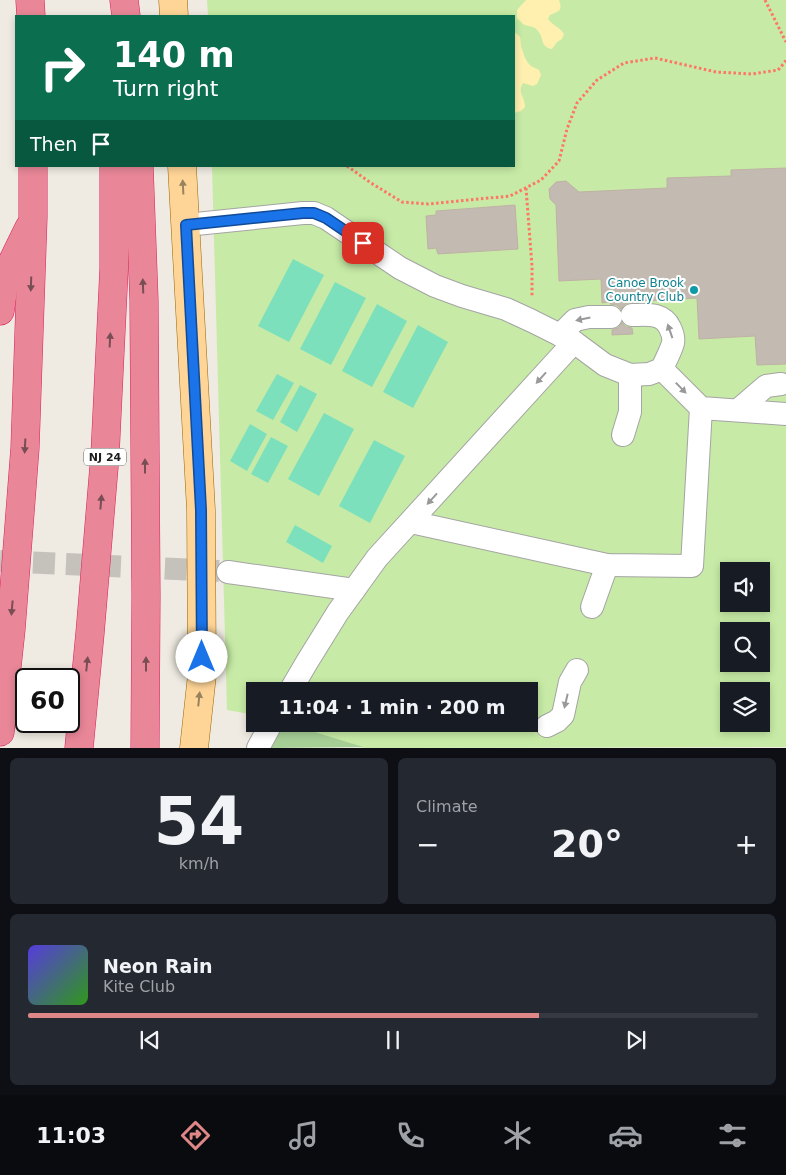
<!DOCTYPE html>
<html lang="en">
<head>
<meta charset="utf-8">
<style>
	:root { --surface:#171b24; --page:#242831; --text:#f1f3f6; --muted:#9ea1a6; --line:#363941; --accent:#df8787 }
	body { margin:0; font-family:"DejaVu Sans",sans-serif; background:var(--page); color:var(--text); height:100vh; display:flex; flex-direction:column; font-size:19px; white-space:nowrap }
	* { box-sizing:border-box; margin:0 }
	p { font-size:16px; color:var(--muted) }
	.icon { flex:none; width:28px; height:28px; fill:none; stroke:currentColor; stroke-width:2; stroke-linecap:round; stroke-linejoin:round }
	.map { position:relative; height:748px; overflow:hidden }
	.panel { display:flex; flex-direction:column; gap:10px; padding:10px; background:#0d0f14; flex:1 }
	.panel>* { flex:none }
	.hud { position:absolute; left:15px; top:15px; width:500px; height:152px; border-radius:0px; box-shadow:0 2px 8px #0003; background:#0b6e4f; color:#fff; overflow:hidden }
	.buttons { position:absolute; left:720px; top:562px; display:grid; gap:10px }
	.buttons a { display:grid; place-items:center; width:50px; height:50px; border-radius:0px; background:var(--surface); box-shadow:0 2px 8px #0003; font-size:25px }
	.speed { position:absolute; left:15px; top:668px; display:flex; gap:10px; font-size:25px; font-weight:700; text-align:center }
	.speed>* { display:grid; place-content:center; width:65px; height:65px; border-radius:50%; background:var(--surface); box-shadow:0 2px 8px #0003; line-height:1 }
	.speed .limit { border:2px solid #111; border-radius:8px; background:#fff; color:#111 }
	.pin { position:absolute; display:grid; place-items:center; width:42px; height:42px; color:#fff; margin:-21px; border-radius:10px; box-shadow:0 2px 8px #0006 }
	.me { position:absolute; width:55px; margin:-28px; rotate:0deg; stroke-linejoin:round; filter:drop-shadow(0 0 4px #0008) }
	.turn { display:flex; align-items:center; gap:18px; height:105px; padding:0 15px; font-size:22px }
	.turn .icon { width:65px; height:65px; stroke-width:2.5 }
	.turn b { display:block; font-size:35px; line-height:42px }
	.then { display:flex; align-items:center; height:48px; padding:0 15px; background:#0003; gap:10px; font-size:19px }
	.big { font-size:38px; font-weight:800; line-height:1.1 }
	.panel .tile { flex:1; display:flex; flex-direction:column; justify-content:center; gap:8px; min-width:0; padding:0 18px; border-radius:8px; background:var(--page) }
	.panel .dial { align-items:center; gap:0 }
	.dial b { font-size:65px; line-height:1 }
	.song { display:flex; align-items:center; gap:15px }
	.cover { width:60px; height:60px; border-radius:8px; background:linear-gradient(135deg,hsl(250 70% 55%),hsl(110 70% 35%)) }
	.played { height:5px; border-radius:2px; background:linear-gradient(90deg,var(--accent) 70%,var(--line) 70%) }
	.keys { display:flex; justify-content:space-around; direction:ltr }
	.heat { display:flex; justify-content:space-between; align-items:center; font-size:28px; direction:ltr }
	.panel .tiles { flex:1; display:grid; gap:10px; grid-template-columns:1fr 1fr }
	.tile:last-child { grid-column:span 2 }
	.trip { position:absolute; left:246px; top:682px; width:292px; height:50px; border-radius:0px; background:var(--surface); box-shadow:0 2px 8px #0003; font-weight:800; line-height:50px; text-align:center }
	.tab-bar { display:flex; height:80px; justify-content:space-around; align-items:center; background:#090b0e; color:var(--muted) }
	.tab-bar .icon { width:35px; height:35px }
	.tab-bar .active { color:var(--accent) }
	.tab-bar b { font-size:22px; color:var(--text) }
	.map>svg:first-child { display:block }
	.grass { fill:#c7eba6; fill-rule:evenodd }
	.forest { fill:#a6cf96 }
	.sand { fill:#fff0b0 }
	.pitch { fill:#7de0bc }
	.building { fill:#c3bab2; stroke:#c0b1a4 }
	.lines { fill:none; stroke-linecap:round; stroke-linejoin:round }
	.minor-tunnel { stroke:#c5c2bb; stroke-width:22; stroke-dasharray:22 11; stroke-linecap:butt }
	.minor-casing { stroke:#a4a4a4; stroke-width:24 }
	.major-casing { stroke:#966700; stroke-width:29 }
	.highway-casing { stroke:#dd1f5d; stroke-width:29 }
	.path { stroke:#fe7664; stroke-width:3; stroke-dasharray:2.5 2.5; stroke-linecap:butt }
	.minor { stroke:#fff; stroke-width:22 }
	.major { stroke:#fed497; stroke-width:28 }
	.highway { stroke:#e98798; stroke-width:28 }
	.oneway { fill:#998260 }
	.oneway2 { fill:#794d54 }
	.oneway3 { fill:#999 }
	.route-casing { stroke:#114b97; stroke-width:12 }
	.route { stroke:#1a73e8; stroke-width:9 }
	.culture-dot { fill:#0f9aa8; stroke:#fff; stroke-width:2 }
	.labels { text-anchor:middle; stroke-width:4; stroke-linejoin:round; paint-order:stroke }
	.shield { fill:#fff; stroke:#616161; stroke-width:1 }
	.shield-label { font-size:11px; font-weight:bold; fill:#1d1d1d }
	.culture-label { font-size:12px; fill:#0d838f; stroke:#fff; text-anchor:end }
</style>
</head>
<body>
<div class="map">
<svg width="786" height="748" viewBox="0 0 786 748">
	<rect width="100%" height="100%" fill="#efebe2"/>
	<path class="grass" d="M207,0H786V747L363,748L289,724H530V691H255V715L227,710L212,166H514V16H208ZM729,571H761V604H729ZM729,631H761V664H729ZM729,691H761V724H729Z"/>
	<path class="forest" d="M277,724H289L363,747L269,748Z"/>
	<g class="sand">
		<path d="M526,0H559C563,11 559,11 550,15L548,19C553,26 560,27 564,34L562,39L557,42L552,49C539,46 545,39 538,31C534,25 528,27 523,24C521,22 519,20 517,18V10Z"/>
		<path d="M514,32C524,38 519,40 522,49C523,53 526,61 529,64C531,67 536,68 539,70L541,75L537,84L533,86L523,83C517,92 525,97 525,107L521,111L514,113Z"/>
	</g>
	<g class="pitch">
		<path d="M293,259L324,275L289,342L258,326Z"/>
		<path d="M335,282L366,298L331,365L300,349Z"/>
		<path d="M377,304L407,321L372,387L342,371Z"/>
		<path d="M418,325L448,342L413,408L383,392Z"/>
		<path d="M277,374L294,383L273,420L256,411Z"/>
		<path d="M300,385L317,394L297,432L280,422Z"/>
		<path d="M324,413L354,429L319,496L288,479Z"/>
		<path d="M250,424L267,434L247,471L230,461Z"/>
		<path d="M271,437L288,446L268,483L251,474Z"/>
		<path d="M374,440L405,456L370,523L339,506Z"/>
		<path d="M295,525L332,546L323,563L286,542Z"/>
	</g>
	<g class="building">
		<path d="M786,168V364L757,365L755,336L699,339L697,298L631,302L625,304L621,309L617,305L610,304V302L602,303L601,279L559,281L556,205L550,199L549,189L556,182L566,181L579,192L667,188V178L731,176V170Z"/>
		<path d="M515,205L518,249L438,254L436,248L428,249L426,216L436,215V211Z"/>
		<path d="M622,323L626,327L632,328L633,334L612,335V330L618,328Z"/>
	</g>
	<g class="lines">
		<path class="minor-tunnel" d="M0,561L219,571"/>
		<defs>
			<g id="minor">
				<path d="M186,225L303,213H314L326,218L400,268L435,286L462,296L506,309L532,321L574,342L605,365L630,375L649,374L662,369C665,361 671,351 673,343C674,338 672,332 670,328C663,312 646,315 632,315"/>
				<path d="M560,335L575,320L589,317H611"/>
				<path d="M662,369L701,408L786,414"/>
				<path d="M738,410L766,386L781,384"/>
				<path d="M623,435L630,412V375"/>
				<path d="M411,522L607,565L692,566L701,408"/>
				<path d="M228,572L354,590"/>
				<path d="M592,607L607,565"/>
				<path d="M290,691L307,662L338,612L377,558L574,342"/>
				<path d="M547,726L557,721L563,715L570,682L577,670"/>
				<path d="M258,748L271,724"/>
			</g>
			<g id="major">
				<path d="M173,0L174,16"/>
				<path d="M182,166L201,510L202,675L194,748"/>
			</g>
			<g id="highway">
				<path d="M30,0L31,16"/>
				<path d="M124,0L126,16"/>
				<path d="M139,166L144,300L146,596L145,748"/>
				<path d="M0,311L5,277L29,228"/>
				<path d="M0,732L11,629L25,448L33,217V166"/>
				<path d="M79,748L90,633L105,455L114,269V166"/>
			</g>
		</defs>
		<use href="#minor" class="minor-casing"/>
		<use href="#major" class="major-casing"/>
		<use href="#highway" class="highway-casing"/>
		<g class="path">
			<path d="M765,0L786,42"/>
			<path d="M347,166L371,183L402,202L428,204L510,196L541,180L559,161L567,129L577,103L597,80L624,63L655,58L716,72L752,74L778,70L785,62L786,58"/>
			<path d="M526,188L532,266V297"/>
		</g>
		<use href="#minor" class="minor"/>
		<use href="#major" class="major"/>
		<use href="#highway" class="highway"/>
	</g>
	<defs><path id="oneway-solid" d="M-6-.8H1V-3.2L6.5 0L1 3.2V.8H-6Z" transform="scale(1.25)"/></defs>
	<g class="oneway">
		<use href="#oneway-solid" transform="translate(183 187) rotate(-93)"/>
		<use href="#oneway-solid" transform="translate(199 699) rotate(-84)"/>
	</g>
	<g class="oneway2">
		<use href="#oneway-solid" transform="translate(31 284) rotate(92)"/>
		<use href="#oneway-solid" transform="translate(143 286) rotate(-92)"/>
		<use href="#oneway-solid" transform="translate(110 340) rotate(-87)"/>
		<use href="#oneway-solid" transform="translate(25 446) rotate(93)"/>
		<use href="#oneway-solid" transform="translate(145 466) rotate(-90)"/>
		<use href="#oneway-solid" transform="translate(101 502) rotate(-85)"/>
		<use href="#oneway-solid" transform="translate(12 608) rotate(95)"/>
		<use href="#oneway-solid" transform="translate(87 664) rotate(-84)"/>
		<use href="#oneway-solid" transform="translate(146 664) rotate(-90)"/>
	</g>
	<g class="oneway3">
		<use href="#oneway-solid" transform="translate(583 319) rotate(168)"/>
		<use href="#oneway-solid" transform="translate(670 331) rotate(-109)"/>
		<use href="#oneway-solid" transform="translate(541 378) rotate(132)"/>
		<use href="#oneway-solid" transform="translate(681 388) rotate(46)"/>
		<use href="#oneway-solid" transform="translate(432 499) rotate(132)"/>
		<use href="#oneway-solid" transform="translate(566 701) rotate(103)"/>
	</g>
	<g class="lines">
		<defs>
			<path id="route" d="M202,657L201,510L186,225L303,213H314L326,218L363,243"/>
		</defs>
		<use href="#route" class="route-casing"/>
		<use href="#route" class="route"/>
	</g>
	<circle class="culture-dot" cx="694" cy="290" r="5"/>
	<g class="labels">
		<rect class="shield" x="84" y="448.5" width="42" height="17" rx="4"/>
		<g class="shield-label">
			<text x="105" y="461">NJ 24</text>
		</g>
		<g class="culture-label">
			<text x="684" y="287">Canoe Brook<tspan x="684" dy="14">Country Club</tspan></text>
		</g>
	</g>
</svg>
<div class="buttons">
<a><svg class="icon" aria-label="sound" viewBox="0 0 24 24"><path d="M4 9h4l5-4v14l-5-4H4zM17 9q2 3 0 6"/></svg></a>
<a><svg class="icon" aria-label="search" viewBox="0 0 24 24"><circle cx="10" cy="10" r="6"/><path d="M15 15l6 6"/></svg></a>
<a><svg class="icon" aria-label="layers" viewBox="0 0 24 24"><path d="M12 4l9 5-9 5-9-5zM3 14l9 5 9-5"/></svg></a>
</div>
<div class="speed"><div class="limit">60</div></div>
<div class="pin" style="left:363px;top:243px;background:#d93025"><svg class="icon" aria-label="arrive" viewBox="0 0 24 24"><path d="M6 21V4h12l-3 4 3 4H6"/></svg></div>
<svg class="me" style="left:202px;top:657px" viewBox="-20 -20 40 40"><circle r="19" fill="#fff"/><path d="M0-13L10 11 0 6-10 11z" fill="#1a73e8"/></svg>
<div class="trip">11:04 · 1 min · 200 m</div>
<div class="hud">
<div class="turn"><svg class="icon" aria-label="right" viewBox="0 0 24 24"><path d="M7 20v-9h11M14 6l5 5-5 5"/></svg><div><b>140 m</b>Turn right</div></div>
<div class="then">Then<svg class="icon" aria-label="arrive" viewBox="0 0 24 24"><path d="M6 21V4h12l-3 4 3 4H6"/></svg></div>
</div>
</div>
<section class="panel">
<div class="tiles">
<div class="tile dial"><b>54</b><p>km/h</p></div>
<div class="tile"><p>Climate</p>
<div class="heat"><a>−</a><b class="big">20°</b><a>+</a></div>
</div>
<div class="tile">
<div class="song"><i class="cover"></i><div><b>Neon Rain</b><p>Kite Club</p></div></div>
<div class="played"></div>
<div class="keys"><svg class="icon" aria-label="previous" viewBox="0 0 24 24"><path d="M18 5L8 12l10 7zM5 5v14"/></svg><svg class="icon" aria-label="pause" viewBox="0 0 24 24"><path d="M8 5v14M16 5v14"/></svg><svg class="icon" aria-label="next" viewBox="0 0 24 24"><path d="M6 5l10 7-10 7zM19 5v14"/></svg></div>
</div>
</div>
</section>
<nav class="tab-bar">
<b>11:03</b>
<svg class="icon active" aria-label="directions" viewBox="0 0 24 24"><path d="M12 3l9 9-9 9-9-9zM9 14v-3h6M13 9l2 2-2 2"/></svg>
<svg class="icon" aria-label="music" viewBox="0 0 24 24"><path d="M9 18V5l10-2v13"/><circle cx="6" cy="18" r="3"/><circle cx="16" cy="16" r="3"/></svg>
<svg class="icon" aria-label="phone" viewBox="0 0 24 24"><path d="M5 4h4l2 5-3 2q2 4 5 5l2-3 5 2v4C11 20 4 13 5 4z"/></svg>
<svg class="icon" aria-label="climate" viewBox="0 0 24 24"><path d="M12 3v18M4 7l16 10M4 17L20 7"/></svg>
<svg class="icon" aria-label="car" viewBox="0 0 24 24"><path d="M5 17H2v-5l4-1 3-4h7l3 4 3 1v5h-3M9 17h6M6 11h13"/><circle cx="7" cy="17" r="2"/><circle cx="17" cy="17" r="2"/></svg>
<svg class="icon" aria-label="filters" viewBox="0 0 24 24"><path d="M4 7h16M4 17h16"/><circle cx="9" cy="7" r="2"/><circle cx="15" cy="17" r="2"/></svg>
</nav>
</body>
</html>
